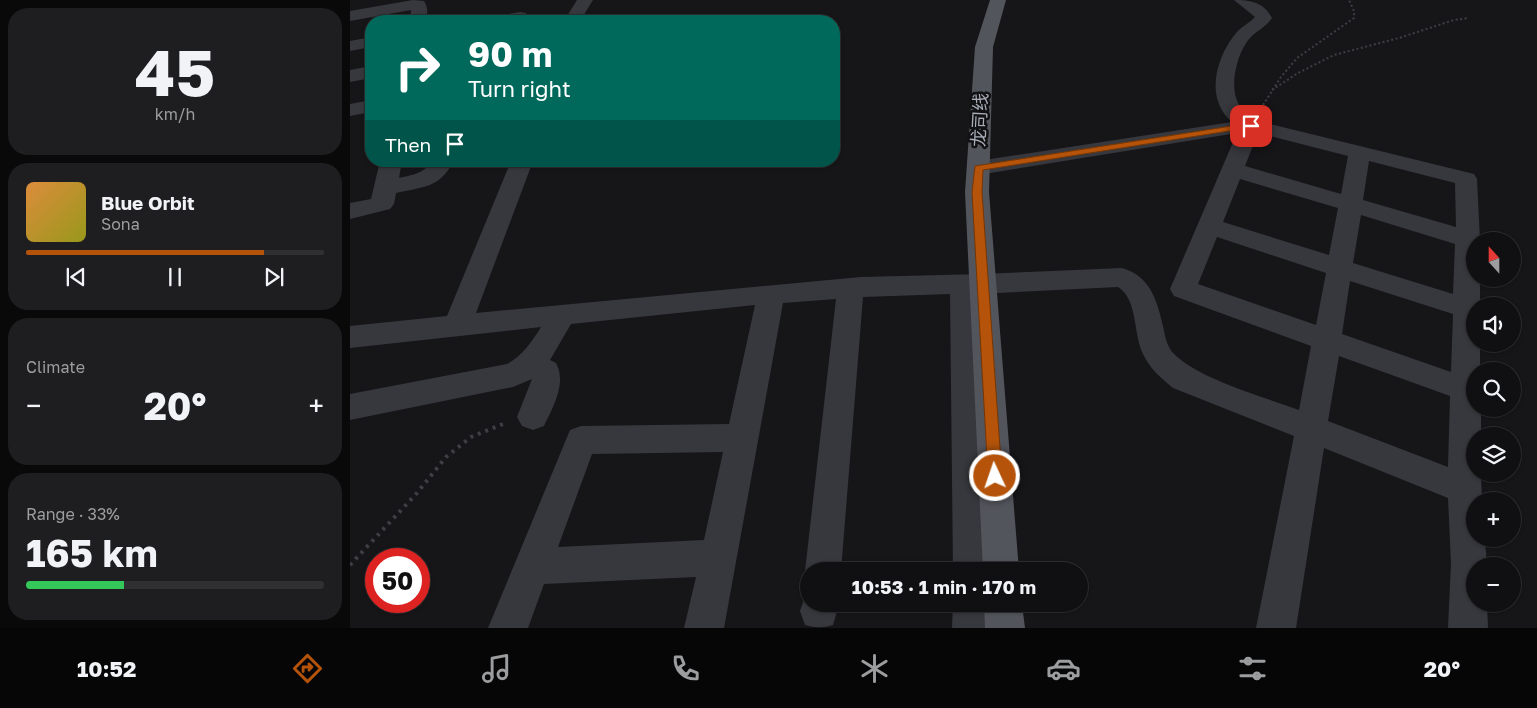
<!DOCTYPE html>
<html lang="en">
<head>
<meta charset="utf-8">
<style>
	:root { --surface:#101012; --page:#1e1e20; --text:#f1f3f6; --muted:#9c9d9f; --line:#303032; --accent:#b45309 }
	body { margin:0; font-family:"Golos Text","Noto Sans SC",sans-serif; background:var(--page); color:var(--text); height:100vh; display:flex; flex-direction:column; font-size:19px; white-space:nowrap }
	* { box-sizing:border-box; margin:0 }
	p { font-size:16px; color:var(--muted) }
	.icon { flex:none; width:28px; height:28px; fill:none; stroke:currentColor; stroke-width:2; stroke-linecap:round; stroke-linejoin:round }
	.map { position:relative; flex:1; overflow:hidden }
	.drawer { display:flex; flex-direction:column; gap:8px; padding:8px; background:#09090a; width:350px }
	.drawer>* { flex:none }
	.banner { position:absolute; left:15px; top:15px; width:475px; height:152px; border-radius:20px; box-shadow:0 1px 4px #0004,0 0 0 1px var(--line); background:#00695c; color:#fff; overflow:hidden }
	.needle { width:32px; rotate:339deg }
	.buttons { position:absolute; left:1116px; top:232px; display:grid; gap:10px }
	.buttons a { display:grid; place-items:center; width:55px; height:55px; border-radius:50%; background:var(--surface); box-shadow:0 1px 4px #0004,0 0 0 1px var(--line); font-size:25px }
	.speed { position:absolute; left:15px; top:548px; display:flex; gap:10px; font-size:25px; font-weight:700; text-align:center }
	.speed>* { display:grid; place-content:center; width:65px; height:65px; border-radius:50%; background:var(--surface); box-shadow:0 1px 4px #0004,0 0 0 1px var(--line); line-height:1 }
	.speed .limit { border:8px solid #d22; background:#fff; color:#111 }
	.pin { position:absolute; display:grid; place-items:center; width:42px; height:42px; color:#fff; margin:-21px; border-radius:10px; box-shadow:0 2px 8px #0006 }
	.me { position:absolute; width:55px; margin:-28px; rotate:357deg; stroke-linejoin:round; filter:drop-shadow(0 0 4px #0008) }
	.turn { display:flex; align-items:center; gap:18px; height:105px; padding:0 20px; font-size:22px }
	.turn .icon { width:65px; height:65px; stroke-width:2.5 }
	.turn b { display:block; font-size:35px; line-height:42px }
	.then { display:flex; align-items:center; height:48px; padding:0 20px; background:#0003; gap:10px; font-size:19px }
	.big { font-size:38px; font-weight:700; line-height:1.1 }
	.drawer .tile { flex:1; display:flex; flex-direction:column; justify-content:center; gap:8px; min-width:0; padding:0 18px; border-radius:20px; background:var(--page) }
	.drawer .dial { align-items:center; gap:0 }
	.dial b { font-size:65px; line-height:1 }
	.song { display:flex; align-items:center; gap:15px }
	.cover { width:60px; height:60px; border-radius:8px; background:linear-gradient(135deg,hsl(30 70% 55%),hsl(60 70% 35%)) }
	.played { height:5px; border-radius:2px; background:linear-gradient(90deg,var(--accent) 80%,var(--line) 80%) }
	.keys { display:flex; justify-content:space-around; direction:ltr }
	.heat { display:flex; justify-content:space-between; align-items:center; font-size:28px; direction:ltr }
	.charge { height:8px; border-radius:4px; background:linear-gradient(90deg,#34c759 33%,var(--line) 0) }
	.trip { position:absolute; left:450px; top:562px; width:288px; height:50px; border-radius:25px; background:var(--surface); box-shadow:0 1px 4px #0004,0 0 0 1px var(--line); font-weight:700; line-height:50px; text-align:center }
	.menu { display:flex; height:80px; justify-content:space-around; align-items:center; background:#060607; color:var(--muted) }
	.menu .icon { width:35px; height:35px }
	.menu .selected { color:var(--accent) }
	.menu b { font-size:22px; color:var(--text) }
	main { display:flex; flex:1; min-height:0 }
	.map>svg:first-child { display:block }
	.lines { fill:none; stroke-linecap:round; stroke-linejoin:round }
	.path-far1 { stroke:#3d3f44; stroke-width:2; stroke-dasharray:2 2.5; stroke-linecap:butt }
	.path { stroke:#3d3f44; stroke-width:4; stroke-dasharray:3 5; stroke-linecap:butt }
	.minor { fill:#37383d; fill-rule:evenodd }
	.major { fill:#53555c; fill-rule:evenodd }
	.route { fill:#b45309; stroke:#753606 }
	.labels { text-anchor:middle; stroke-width:5; stroke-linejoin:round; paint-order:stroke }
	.street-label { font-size:18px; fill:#a8adb8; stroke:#111113 }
</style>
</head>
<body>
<main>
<section class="drawer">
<div class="tile dial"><b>45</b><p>km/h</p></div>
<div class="tile">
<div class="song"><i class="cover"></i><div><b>Blue Orbit</b><p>Sona</p></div></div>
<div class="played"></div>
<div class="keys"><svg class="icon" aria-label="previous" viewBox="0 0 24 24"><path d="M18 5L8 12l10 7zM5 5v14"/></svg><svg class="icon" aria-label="pause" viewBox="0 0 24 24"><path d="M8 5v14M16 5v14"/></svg><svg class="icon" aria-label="next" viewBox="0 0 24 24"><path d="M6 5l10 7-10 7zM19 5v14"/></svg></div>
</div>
<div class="tile"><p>Climate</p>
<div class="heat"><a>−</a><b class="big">20°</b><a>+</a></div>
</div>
<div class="tile"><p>Range · 33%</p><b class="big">165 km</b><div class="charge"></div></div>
</section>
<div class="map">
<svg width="1187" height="628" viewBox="0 0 1187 628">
	<rect width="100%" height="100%" fill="#161618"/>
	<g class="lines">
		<g class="path-far1">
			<path d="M922,90L948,73L984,55L1049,38L1104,20L1119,18"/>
			<path d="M913,105L931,77L947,58L1004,18V11L999,0"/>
		</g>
		<path class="path" d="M0,565L67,493L96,457L121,437L153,424"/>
		<g class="minor">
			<path d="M63,0L74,1C78,7 78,14 76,21H60L61,10L0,21V11Z"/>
			<path d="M227,0H243L230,21H214Z"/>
			<path d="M884,0C900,0 914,2 922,18C916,27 906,31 899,39C886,55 877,92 892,109C896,114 903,117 908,121L1124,174L1127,179L1130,241H1125V279H1130V306H1125V344H1130V371H1125V409H1131V436H1125V474H1131L1132,501H1125V539H1135L1137,566H1125V604H1137L1138,628H1098L1101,563L1098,498L974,448L946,628H906L944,436L823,388C811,378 800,369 793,354C783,334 788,299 768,287L627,294L639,571H603L600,294L513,297L491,571H459V581L455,571L486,299L433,303L374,628H334L346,577L194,584L178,628H138L220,430L231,426L379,424L405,305L221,324L200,360L206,363C217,383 203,407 194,426L183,430L172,426L167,417L182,379L163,387L0,420V394L157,364C173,355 181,343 191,327L0,348V326L97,316L161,161H183L126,313L511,277L633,274L772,268C800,276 807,300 813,326C815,336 817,347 824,354C849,379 914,397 949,410L961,346L824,296L820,289L887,133L628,175L620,173L617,168L620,163L628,161L882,122C854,99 866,56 887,32C892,26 900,23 905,17ZM908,133L998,156L991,194L895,166ZM1019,161L1105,183L1106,227L1013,200ZM890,179L988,208L979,255L873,222ZM1011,215L1105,244L1103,294L1003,263ZM867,237L976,273L966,325L848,284ZM1000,281L1103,314L1101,372L992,334ZM989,356L1100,396L1098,467L978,421ZM373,452L354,540L208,547L242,454Z"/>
			<path d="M170,12L176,13L178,17L176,21H139L141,17Z"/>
			<path d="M21,37V47L0,51V41Z"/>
			<path d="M21,66V78L0,82V70Z"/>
			<path d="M21,100V112L0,116V104Z"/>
			<path d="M30,161H52L49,178C61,175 75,174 81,161H103C91,188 72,187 46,193L44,204L40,209L0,219V203L21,199Z"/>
			<path d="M459,590V604H489L483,625C472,628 466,628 455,625L450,611L457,591Z"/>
			<path d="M603,604H641L642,628H602Z"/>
		</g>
		<g class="major">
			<path d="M640,0H656L643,47L639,192L669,571H633L615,192L625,47Z"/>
			<path d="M634,604H672L675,628H635Z"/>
		</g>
	</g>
	<path class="route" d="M901,123L905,126L904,127L633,170L632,192L652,476L650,480L645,482L640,480L638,476L622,192L625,166Z"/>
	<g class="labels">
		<g class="street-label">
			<text transform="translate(630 120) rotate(-87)" y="6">龙司线</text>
		</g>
	</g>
</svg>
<div class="buttons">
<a><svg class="needle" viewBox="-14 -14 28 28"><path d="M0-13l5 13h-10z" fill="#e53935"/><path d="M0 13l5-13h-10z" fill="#9c9d9f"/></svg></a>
<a><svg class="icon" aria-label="sound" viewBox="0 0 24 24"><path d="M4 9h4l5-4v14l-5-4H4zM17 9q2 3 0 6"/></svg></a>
<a><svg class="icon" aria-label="search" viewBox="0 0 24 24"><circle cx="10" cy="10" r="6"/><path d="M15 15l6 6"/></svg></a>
<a><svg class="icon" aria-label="layers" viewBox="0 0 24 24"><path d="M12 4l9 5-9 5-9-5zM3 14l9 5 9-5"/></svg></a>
<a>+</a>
<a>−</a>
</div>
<div class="speed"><div class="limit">50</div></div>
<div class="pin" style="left:901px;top:126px;background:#d93025"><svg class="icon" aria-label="arrive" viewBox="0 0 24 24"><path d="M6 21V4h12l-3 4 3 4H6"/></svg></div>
<svg class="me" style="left:645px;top:476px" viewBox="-20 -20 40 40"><circle r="17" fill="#b45309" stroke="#fff" stroke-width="3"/><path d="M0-11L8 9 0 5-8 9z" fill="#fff"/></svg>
<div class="trip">10:53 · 1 min · 170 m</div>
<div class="banner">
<div class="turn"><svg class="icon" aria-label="right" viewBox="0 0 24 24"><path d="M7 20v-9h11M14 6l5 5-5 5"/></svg><div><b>90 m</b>Turn right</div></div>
<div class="then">Then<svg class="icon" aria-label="arrive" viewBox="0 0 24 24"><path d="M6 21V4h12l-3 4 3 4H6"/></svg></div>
</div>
</div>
</main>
<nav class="menu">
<b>10:52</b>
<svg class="icon selected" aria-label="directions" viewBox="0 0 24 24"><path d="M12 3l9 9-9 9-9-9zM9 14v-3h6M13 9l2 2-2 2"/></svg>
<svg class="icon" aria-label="music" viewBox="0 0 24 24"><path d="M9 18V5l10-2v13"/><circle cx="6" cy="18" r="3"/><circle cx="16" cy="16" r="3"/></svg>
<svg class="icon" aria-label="phone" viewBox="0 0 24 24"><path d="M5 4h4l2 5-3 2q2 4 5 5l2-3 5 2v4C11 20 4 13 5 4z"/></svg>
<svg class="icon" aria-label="climate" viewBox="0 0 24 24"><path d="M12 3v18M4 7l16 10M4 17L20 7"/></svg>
<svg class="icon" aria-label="car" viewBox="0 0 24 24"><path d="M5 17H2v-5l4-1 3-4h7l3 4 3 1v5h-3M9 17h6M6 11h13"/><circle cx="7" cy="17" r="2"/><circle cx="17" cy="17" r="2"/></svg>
<svg class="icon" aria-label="filters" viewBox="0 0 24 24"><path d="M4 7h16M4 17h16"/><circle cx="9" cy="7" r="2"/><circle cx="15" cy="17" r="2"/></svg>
<b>20°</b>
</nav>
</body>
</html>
